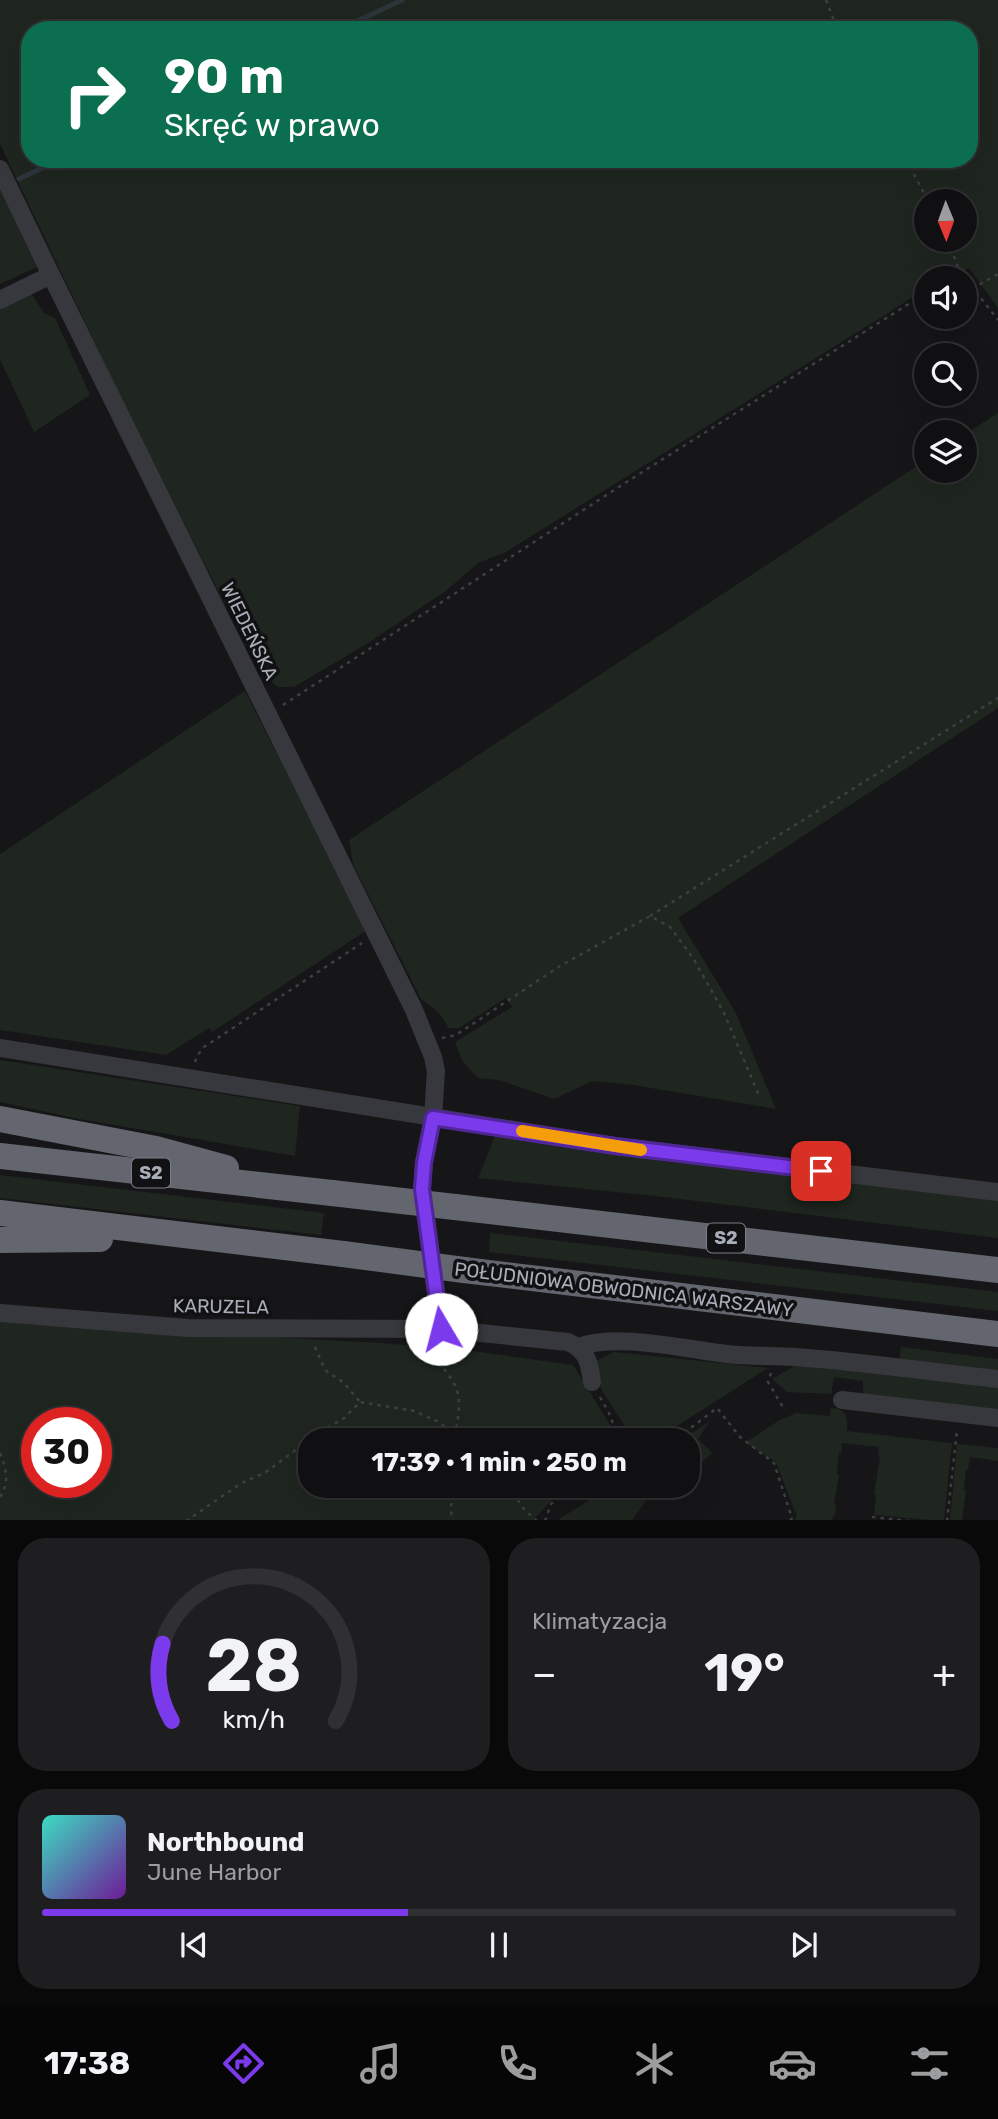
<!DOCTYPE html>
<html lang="pl">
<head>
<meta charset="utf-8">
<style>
	:root { --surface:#101012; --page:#1e1e20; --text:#f1f3f6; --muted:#9c9d9f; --line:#303032; --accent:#7c3aed }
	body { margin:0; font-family:Rubik,sans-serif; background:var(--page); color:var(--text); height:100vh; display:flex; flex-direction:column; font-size:26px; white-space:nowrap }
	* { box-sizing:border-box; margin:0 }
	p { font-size:23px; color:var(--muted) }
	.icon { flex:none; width:38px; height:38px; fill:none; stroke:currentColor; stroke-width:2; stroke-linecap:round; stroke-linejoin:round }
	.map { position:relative; height:1520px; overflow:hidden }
	.sheet { display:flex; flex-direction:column; gap:18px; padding:18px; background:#09090a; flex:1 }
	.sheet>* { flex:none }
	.guide { position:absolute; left:21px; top:21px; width:957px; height:147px; border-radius:28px; box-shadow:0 7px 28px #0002,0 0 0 2px var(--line); background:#0b6e4f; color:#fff; overflow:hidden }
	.needle { width:46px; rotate:179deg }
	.tools { position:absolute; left:914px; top:189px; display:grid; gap:14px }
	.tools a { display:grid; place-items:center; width:63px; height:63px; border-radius:50%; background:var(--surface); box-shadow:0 7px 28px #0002,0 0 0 2px var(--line); font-size:35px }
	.speed { position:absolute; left:21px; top:1407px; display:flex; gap:14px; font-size:35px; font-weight:700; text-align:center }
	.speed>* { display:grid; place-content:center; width:91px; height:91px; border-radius:50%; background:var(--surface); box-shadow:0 7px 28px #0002,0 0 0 2px var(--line); line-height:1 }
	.speed .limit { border:10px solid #d22; background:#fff; color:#111 }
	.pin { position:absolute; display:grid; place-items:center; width:60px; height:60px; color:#fff; margin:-30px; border-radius:14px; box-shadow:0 4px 10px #0006 }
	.me { position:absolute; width:77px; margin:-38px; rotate:352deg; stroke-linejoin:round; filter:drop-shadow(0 0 5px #0008) }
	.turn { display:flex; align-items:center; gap:24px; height:147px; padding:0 28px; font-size:32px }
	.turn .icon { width:91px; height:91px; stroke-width:2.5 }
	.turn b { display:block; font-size:49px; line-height:60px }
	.big { font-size:52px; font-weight:700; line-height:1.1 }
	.sheet .tile { flex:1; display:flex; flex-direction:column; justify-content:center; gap:10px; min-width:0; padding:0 24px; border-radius:28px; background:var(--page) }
	.sheet .dial { align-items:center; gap:0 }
	.dial svg { height:182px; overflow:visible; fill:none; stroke:var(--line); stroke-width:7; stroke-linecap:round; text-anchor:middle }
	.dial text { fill:var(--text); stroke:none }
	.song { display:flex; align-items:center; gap:21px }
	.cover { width:84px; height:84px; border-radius:10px; background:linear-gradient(135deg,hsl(170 70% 55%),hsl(280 70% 35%)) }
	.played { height:7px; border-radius:4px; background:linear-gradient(90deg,var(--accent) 40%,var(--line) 40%) }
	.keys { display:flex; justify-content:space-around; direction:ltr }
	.heat { display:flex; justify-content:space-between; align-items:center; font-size:38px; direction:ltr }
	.sheet .tiles { flex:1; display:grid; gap:18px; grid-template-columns:1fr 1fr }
	.tile:last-child { grid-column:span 2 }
	.trip { position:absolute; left:298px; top:1428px; width:402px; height:70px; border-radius:28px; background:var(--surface); box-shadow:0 7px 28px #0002,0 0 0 2px var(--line); font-weight:700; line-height:70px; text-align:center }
	.menu { display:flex; height:112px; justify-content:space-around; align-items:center; background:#060607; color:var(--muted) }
	.menu .icon { width:49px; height:49px }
	.menu .on { color:var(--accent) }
	.menu b { font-size:32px; color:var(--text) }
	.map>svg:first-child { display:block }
	.green { fill:#1e261f; fill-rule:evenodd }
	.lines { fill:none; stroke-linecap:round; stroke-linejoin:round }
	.stream { stroke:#2c353c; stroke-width:5 }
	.path { stroke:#3d3f44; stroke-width:2.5; stroke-dasharray:3.5 5; stroke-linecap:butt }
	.minor { stroke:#37383d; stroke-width:18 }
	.highway { stroke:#63666e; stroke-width:26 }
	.highway-bridge { stroke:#63666e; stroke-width:26 }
	.route-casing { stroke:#51269a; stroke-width:18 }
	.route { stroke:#7c3aed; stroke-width:12 }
	.slow { stroke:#f59e0b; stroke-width:12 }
	.labels { text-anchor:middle; stroke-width:7; stroke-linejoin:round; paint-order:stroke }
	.shield { fill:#111113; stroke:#7b7e86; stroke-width:2 }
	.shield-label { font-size:18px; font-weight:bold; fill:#a8adb8 }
	.street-label { font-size:19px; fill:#a8adb8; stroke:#111113 }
</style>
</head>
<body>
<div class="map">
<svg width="998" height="1521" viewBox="0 0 998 1521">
	<rect width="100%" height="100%" fill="#161618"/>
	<g class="green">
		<path d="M0,0H998V308L969,268L944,278H926V289L506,552L478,563L447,590L368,643L294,687H278L261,674L147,452L0,144ZM30,30H970V159H30ZM926,201H964V240H926Z"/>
		<path d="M0,190L37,267L0,284Z"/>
		<path d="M31,293L44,313L55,318L90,395L34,432L0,359V308Z"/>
		<path d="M998,413V708L678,918L736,1013L776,1109L633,1085L592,1081L554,1099L499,1080L478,1078L463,1062L455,1042L512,1007L506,998L459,1028H448C443,1015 433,1007 421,999L353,864L349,840L926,460V471H964V435Z"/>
		<path d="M245,691L367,930L212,1032L209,1028L166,1055L0,1030V854Z"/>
		<path d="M0,1060L300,1106L295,1156L79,1119L0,1102Z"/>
		<path d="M495,1136L661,1161L998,1199V1238L655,1196L478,1178Z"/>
		<path d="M0,1175L324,1213L321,1235L0,1198Z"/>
		<path d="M490,1233L998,1292V1311L489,1252Z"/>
		<path d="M0,1321L37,1325L381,1343L473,1351L573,1365L612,1428L608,1440H310V1486H566L533,1520H0ZM37,1423H96V1482H37Z"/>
		<path d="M901,1347L998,1359V1375L899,1363Z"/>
		<path d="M614,1352L768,1368L655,1440H634L601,1389L596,1361Z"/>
		<path d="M798,1364L998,1385V1411L865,1396L863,1392V1381L834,1377L831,1394L787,1392L772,1379Z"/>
		<path d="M831,1408C848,1409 847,1417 847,1431L952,1443L944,1520C920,1521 898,1516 874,1515L876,1495L874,1494L880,1457L878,1456L879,1447L842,1443L841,1453H839L837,1474L839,1475L834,1505H836L835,1516H833L832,1520H794L797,1517L776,1462L749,1445L748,1441L778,1421L796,1413L830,1416Z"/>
		<path d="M709,1422L698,1439L712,1453L688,1475V1440H681Z"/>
		<path d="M957,1444L998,1448V1461L970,1457L968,1469L966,1470L964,1490L966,1491L962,1520H950Z"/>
		<path d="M611,1486H656L632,1520H558Z"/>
	</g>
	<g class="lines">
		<g class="stream">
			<path d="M338,30L402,0"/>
			<path d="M19,179L61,159"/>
		</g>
		<g class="path">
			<path d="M826,0L838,30"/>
			<path d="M906,159L928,201"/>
			<path d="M948,240L959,270L998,320"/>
			<path d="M964,288L972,289L998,274"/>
			<path d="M283,705L625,483L926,293"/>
			<path d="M650,916L998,698"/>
			<path d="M442,1038L456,1035L560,966L650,916L670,927L693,958L724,1013L760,1098"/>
			<path d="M195,1062L197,1056L204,1047L362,943"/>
			<path d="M433,1346C436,1363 451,1374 457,1390C462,1406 456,1424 455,1440"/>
			<path d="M315,1347L325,1370L344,1383L360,1402"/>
			<path d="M771,1373L768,1382L784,1409"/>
			<path d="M600,1397C608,1412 618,1424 611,1440"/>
			<path d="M669,1440L688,1430L717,1408L740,1437L774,1463L792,1518L790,1521"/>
			<path d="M0,1453C6,1469 10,1482 0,1497"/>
			<path d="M452,1486L451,1512L453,1521"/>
			<path d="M508,1486L524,1509L537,1521"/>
			<path d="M872,1517L909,1521"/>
			<path d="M186,1521L240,1484L266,1472L321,1431L343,1419L360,1402L414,1411L439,1422L461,1440"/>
			<path d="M545,1521L551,1504L575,1486"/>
			<path d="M947,1521L957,1430"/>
		</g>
		<g class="minor">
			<path d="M0,169L51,275L414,1010L433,1057L436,1071L433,1118L424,1162L422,1189L441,1329"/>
			<path d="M0,300L51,275"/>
			<path d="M0,1048L615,1146L998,1192"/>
			<path d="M0,1313L188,1328L441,1329L568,1342C588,1351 589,1362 592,1382"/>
			<path d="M579,1347C614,1332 689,1350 727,1354C750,1357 773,1355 796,1357C864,1362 931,1372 998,1379"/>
			<path d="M842,1400L998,1418"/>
		</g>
		<g class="highway">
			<path d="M0,1119L156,1149L226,1168"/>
			<path d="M0,1156L332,1193"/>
			<path d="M455,1207L998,1270"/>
			<path d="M0,1213L343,1254"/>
			<path d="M0,1240L100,1239"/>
			<path d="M464,1270L998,1334"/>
		</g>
		<g class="highway-bridge">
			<path d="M332,1193L455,1207"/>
			<path d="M343,1254L464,1270"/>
		</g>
	</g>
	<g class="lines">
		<defs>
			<path id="route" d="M441,1329L422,1189L424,1163L433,1118L615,1146L821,1171"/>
		</defs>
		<use href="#route" class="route-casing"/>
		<use href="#route" class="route"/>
		<path class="slow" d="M522,1131L641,1150"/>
	</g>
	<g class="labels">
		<g class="shield">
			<rect x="132" y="1158.5" width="38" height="29" rx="5"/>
			<rect x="707" y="1223.5" width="38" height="29" rx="5"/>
		</g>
		<g class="shield-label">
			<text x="151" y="1179">S2</text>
			<text x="726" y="1244">S2</text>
		</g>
		<g class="street-label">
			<text transform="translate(250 631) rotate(64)" y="7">WIEDEŃSKA</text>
			<text transform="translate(624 1289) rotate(7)" y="7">POŁUDNIOWA OBWODNICA WARSZAWY</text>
			<text transform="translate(221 1306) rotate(1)" y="7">KARUZELA</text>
		</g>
	</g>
</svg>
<div class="tools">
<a><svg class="needle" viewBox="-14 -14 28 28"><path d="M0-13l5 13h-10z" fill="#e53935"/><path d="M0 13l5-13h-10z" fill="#9c9d9f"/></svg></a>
<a><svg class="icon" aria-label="sound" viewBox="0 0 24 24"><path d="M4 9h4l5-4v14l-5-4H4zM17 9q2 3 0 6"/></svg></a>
<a><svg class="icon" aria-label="search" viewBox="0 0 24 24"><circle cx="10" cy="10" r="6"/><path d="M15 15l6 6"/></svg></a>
<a><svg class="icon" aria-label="layers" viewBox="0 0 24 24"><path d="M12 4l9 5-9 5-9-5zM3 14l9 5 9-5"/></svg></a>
</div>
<div class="speed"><div class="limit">30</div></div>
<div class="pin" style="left:821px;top:1171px;background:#d93025"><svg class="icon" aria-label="arrive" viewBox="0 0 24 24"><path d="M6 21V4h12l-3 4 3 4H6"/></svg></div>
<svg class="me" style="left:441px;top:1329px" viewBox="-20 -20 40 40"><circle r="19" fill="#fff"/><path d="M0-13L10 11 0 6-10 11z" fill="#7c3aed"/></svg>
<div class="trip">17:39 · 1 min · 250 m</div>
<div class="guide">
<div class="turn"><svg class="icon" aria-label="right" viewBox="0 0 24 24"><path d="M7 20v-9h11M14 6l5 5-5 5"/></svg><div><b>90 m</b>Skręć w prawo</div></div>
</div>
</div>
<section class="sheet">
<div class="tiles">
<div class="tile dial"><svg viewBox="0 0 100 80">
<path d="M14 69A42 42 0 1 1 86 69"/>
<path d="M14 69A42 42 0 0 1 10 35" stroke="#7c3aed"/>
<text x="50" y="56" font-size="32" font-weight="700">28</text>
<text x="50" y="72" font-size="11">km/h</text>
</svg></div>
<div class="tile"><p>Klimatyzacja</p>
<div class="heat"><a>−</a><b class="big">19°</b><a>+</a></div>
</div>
<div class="tile">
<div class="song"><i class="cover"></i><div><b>Northbound</b><p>June Harbor</p></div></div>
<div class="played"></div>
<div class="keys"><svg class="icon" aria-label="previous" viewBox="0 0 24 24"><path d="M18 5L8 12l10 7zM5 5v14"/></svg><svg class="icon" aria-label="pause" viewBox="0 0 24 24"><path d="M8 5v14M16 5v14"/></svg><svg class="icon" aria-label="next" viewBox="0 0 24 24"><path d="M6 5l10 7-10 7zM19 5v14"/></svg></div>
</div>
</div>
</section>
<nav class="menu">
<b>17:38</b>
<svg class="icon on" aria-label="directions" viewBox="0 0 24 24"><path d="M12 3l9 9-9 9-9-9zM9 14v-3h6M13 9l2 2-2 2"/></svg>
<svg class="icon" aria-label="music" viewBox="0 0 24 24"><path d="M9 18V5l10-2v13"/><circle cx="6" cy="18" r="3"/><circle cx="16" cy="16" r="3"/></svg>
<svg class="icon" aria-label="phone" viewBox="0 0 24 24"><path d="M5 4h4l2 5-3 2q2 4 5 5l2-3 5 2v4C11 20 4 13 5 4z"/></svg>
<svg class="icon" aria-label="climate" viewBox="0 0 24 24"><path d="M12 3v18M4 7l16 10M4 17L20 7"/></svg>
<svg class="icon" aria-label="car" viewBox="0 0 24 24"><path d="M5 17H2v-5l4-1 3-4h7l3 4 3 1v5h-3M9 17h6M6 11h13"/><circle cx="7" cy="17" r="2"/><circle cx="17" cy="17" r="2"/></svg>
<svg class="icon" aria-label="filters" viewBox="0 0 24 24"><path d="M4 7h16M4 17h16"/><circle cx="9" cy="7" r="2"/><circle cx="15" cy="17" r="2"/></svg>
</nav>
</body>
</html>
